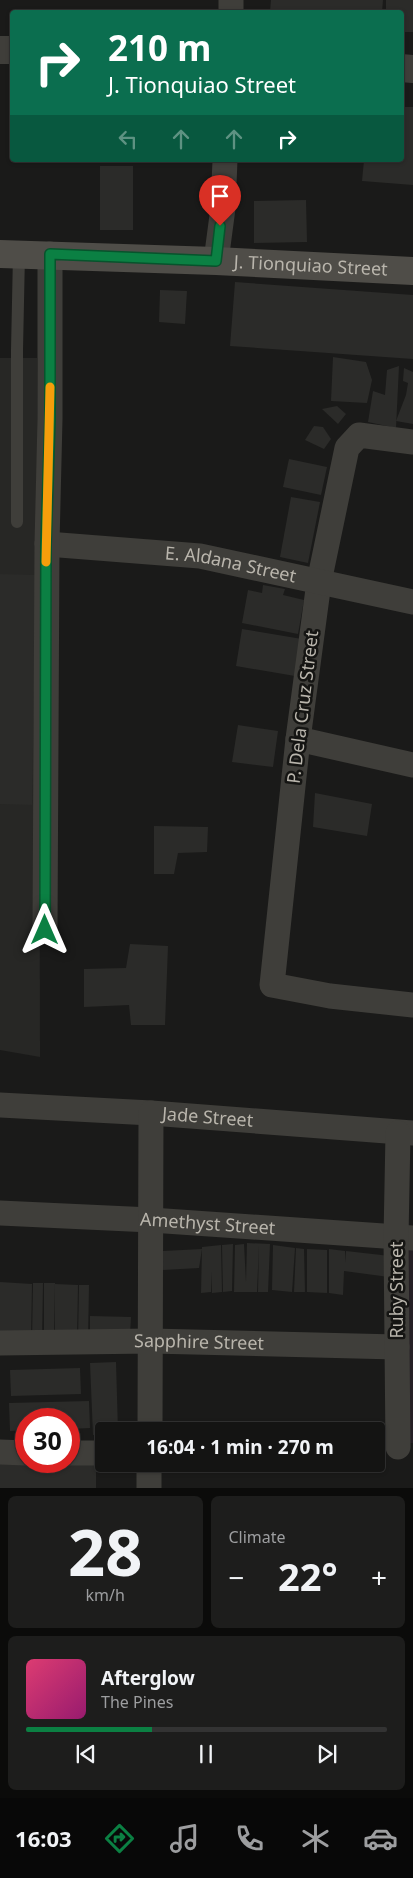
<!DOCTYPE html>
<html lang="en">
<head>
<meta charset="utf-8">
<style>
	:root { --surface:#141413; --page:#1d1d1c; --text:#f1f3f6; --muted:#9d9ea0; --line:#333; --accent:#0b8043 }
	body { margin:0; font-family:"Noto Sans",sans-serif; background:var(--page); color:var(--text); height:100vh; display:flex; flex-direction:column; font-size:19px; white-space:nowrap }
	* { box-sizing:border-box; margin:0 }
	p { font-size:16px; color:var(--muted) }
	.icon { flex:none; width:28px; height:28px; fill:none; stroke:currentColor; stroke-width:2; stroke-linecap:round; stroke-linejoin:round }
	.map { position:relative; height:1488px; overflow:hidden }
	.drawer { display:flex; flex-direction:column; gap:8px; padding:8px; background:#0b0b0a; flex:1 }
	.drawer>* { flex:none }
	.guide { position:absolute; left:10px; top:10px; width:394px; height:152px; border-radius:5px; box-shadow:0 1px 4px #0004,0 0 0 1px var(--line); background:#0b6e4f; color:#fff; overflow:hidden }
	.speed { position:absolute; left:15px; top:1408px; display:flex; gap:10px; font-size:25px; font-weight:700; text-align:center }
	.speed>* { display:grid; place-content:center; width:65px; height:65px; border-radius:50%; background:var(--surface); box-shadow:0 1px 4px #0004,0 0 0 1px var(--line); line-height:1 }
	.speed .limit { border:8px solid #d22; background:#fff; color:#111 }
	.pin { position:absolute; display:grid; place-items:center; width:42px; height:42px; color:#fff; margin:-51px -21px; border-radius:50% 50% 50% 0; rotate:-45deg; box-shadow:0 0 5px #0007 }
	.pin .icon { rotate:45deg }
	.me { position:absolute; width:55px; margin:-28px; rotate:0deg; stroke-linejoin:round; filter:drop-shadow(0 0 4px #0008) }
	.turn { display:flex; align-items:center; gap:18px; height:105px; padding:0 15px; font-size:22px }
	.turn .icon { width:65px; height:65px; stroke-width:2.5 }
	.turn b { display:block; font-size:35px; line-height:42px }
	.lanes { display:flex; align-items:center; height:48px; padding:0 15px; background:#0003; justify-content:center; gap:25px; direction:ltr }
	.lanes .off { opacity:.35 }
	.big { font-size:38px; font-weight:700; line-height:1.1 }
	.drawer .widget { flex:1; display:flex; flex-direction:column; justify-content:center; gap:8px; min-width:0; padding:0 18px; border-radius:8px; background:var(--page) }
	.drawer .dial { align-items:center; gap:0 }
	.dial b { font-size:65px; line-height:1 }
	.song { display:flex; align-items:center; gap:15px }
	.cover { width:60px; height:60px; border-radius:8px; background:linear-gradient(135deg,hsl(340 70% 55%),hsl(320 70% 35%)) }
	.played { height:5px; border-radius:2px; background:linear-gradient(90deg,var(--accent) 35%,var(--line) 35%) }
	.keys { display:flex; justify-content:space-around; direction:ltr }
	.heat { display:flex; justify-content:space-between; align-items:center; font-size:28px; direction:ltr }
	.drawer .tiles { flex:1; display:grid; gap:8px; grid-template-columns:1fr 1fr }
	.widget:last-child { grid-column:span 2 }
	.trip { position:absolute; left:95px; top:1422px; width:290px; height:50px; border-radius:5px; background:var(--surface); box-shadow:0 1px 4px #0004,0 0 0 1px var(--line); font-weight:700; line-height:50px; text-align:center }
	.dock { display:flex; height:80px; justify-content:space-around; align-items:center; background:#080808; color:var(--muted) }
	.dock .icon { width:35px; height:35px }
	.dock .on { color:var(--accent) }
	.dock b { font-size:22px; color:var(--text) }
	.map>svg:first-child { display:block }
	.built { fill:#272725 }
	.green { fill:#251f24 }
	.building { fill:#2b2b29 }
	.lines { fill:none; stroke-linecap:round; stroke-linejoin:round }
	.service { stroke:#3f3e3a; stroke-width:12 }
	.minor { stroke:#3f3e3a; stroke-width:25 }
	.tertiary { stroke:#3f3e3a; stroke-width:28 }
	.secondary { stroke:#4f4d48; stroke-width:28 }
	.route-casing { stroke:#07532c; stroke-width:12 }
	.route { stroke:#0b8043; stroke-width:9 }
	.slow { stroke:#f59e0b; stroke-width:9 }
	.labels { text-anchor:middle; stroke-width:5; stroke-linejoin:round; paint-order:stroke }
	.street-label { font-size:18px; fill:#b9b5ac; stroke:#151513 }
</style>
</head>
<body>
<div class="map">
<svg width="413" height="1488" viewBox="0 0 413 1488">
	<rect width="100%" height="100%" fill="#1a1a19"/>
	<path class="built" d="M0,358H37L39,525L40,1057L0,1050Z"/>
	<path class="green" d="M401,1242H413V1443H403Z"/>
	<g class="building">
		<path d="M271,0H383L382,12H270Z"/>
		<path d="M386,0H413V32H401V12H386Z"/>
		<path d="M401,107H413V185L362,181L364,160H401Z"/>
		<rect x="100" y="166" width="33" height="64"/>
		<path d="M306,200L307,242L254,243V201Z"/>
		<path d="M235,282L413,295V359L230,346Z"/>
		<path d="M160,290L187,291L185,324L159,322Z"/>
		<path d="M333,357L366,362L372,380L367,403L331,401Z"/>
		<path d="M399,366L396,428L368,422L373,391L385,395L387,370Z"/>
		<path d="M404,368L413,372V424L396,421L406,395L408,383L403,381Z"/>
		<path d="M337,406L346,414L338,424L322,409Z"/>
		<path d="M314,426L323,427L331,439L324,449L305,440Z"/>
		<path d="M289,459L327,467L321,495L283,487Z"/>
		<path d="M291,497L320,502L308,563L280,557Z"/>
		<path d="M0,574L36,575L32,805L0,804Z"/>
		<path d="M263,585L285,589L283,595L304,600L298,634L242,623L248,590L262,593Z"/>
		<path d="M242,629L302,639L295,676L236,666Z"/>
		<path d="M238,725L278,731L273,767L232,762Z"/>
		<path d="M315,793L372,804L367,836L313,827Z"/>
		<path d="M154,826L208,827L207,852L178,853L174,874H154Z"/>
		<path d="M130,944L168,946L165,1025H131L129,1005L84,1007V969L126,968Z"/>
		<path d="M247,1243L270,1244L268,1292H258L259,1245L257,1292H234L235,1245L244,1244L246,1282Z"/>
		<path d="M233,1244L232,1291L223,1292L222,1245Z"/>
		<path d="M221,1245L222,1292L212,1293L211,1272V1292L201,1293L202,1247Z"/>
		<path d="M273,1245L295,1248L292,1292L272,1290Z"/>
		<path d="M296,1248L304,1249L305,1292H294Z"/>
		<path d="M202,1249L199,1268L163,1270V1251Z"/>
		<path d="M307,1249L327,1250V1293L307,1292Z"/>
		<path d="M329,1249L345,1251V1263L346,1251L390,1256L389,1277L344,1271L343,1295L329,1293Z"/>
		<path d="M0,1282L32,1284L31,1340H0Z"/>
		<path d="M33,1283H43L42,1341H32Z"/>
		<path d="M44,1283H55L54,1341H44Z"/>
		<path d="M55,1284L78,1285L77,1341H55Z"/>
		<path d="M79,1285H89L88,1341H78Z"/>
		<path d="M90,1316L131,1317L130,1335L90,1340Z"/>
		<path d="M116,1362L118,1431H104V1434L93,1435L90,1363Z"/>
		<path d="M80,1368L81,1394L11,1396L10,1370Z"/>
		<path d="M89,1401L90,1428L69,1429V1419H26V1430L10,1431L9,1403Z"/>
		<path d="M96,1461V1488H0V1462Z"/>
	</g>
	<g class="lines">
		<path class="service" d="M17,522V350L19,254"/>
		<g class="minor">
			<path d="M231,12V0"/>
			<path d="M216,261L223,208L225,160"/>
			<path d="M413,442L359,435L347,448L319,582L298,739L272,985L330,996L413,1005"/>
			<path id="s1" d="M47,544L200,556L413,602"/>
			<path d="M298,739L413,765"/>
			<path d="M45,930L47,544L50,419V254"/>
			<path id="s2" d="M0,1105L151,1113L413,1133"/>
			<path id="s3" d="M0,1213L151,1220L413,1238"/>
			<path id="s4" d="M0,1343L151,1341L397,1347"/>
			<path d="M150,1431L151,1113"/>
			<path d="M398,1447L396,1238L398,1133"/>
			<path d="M0,1452L26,1453"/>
			<path d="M69,1453H104"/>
			<path d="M149,1464V1488"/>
		</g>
		<g class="tertiary">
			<path d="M0,50H12"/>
			<path d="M401,68L413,69"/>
		</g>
		<path class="secondary" id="s5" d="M0,254L216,261L413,271"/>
	</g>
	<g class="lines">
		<defs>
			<path id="route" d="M45,930L46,544L50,419V254L216,261L220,226"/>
		</defs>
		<use href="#route" class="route-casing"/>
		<use href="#route" class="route"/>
		<path class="slow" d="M46,562L50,387"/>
	</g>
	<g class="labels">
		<g class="street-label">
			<text dy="6" stroke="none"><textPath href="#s5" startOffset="311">J. Tionquiao Street</textPath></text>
			<text dy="6" stroke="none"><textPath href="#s1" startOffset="185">E. Aldana Street</textPath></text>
			<text transform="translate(303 707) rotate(-83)" y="6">P. Dela Cruz Street</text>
			<text dy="6" stroke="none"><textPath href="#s2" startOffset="208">Jade Street</textPath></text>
			<text dy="6" stroke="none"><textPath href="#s3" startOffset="208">Amethyst Street</textPath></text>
			<text transform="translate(397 1290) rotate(-90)" y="6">Ruby Street</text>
			<text dy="6" stroke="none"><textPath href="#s4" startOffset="199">Sapphire Street</textPath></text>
		</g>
	</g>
</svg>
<div class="speed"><div class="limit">30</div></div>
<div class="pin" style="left:220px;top:226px;background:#d93025"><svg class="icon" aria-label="arrive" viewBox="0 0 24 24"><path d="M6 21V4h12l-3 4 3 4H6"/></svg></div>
<svg class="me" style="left:45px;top:930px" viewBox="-20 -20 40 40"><path d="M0-17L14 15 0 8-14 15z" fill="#0b8043" stroke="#fff" stroke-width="4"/></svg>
<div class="trip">16:04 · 1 min · 270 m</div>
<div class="guide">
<div class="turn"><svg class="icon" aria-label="right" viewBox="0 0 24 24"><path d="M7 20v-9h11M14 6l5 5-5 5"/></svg><div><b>210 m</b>J. Tionquiao Street</div></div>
<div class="lanes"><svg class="icon off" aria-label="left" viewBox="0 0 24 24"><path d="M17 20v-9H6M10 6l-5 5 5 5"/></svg><svg class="icon off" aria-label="ahead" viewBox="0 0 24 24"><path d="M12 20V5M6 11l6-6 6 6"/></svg><svg class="icon off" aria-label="ahead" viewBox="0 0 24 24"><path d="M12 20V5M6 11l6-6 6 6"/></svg><svg class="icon" aria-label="right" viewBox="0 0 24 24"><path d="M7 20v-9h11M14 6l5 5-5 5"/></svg></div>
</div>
</div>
<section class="drawer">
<div class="tiles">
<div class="widget dial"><b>28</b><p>km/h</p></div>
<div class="widget"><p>Climate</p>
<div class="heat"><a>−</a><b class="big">22°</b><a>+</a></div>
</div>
<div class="widget">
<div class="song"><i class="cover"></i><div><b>Afterglow</b><p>The Pines</p></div></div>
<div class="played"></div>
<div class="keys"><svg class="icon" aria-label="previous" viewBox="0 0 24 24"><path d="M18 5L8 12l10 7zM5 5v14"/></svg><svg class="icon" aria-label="pause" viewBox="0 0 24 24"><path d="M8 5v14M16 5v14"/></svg><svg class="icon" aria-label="next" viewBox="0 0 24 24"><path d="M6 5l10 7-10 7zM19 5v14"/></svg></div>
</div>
</div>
</section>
<nav class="dock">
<b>16:03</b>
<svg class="icon on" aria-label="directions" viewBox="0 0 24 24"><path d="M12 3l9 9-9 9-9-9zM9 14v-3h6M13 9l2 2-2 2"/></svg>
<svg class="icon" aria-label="music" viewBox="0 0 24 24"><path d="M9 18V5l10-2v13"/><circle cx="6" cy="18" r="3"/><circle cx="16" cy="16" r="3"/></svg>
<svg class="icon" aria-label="phone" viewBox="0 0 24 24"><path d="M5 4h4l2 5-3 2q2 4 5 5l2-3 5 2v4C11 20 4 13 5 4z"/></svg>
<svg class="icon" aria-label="climate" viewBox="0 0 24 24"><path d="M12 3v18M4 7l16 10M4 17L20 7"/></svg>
<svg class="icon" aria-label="car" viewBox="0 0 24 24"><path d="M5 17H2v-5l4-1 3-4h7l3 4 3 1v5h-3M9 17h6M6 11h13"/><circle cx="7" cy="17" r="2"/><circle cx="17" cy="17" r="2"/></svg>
</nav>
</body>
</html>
